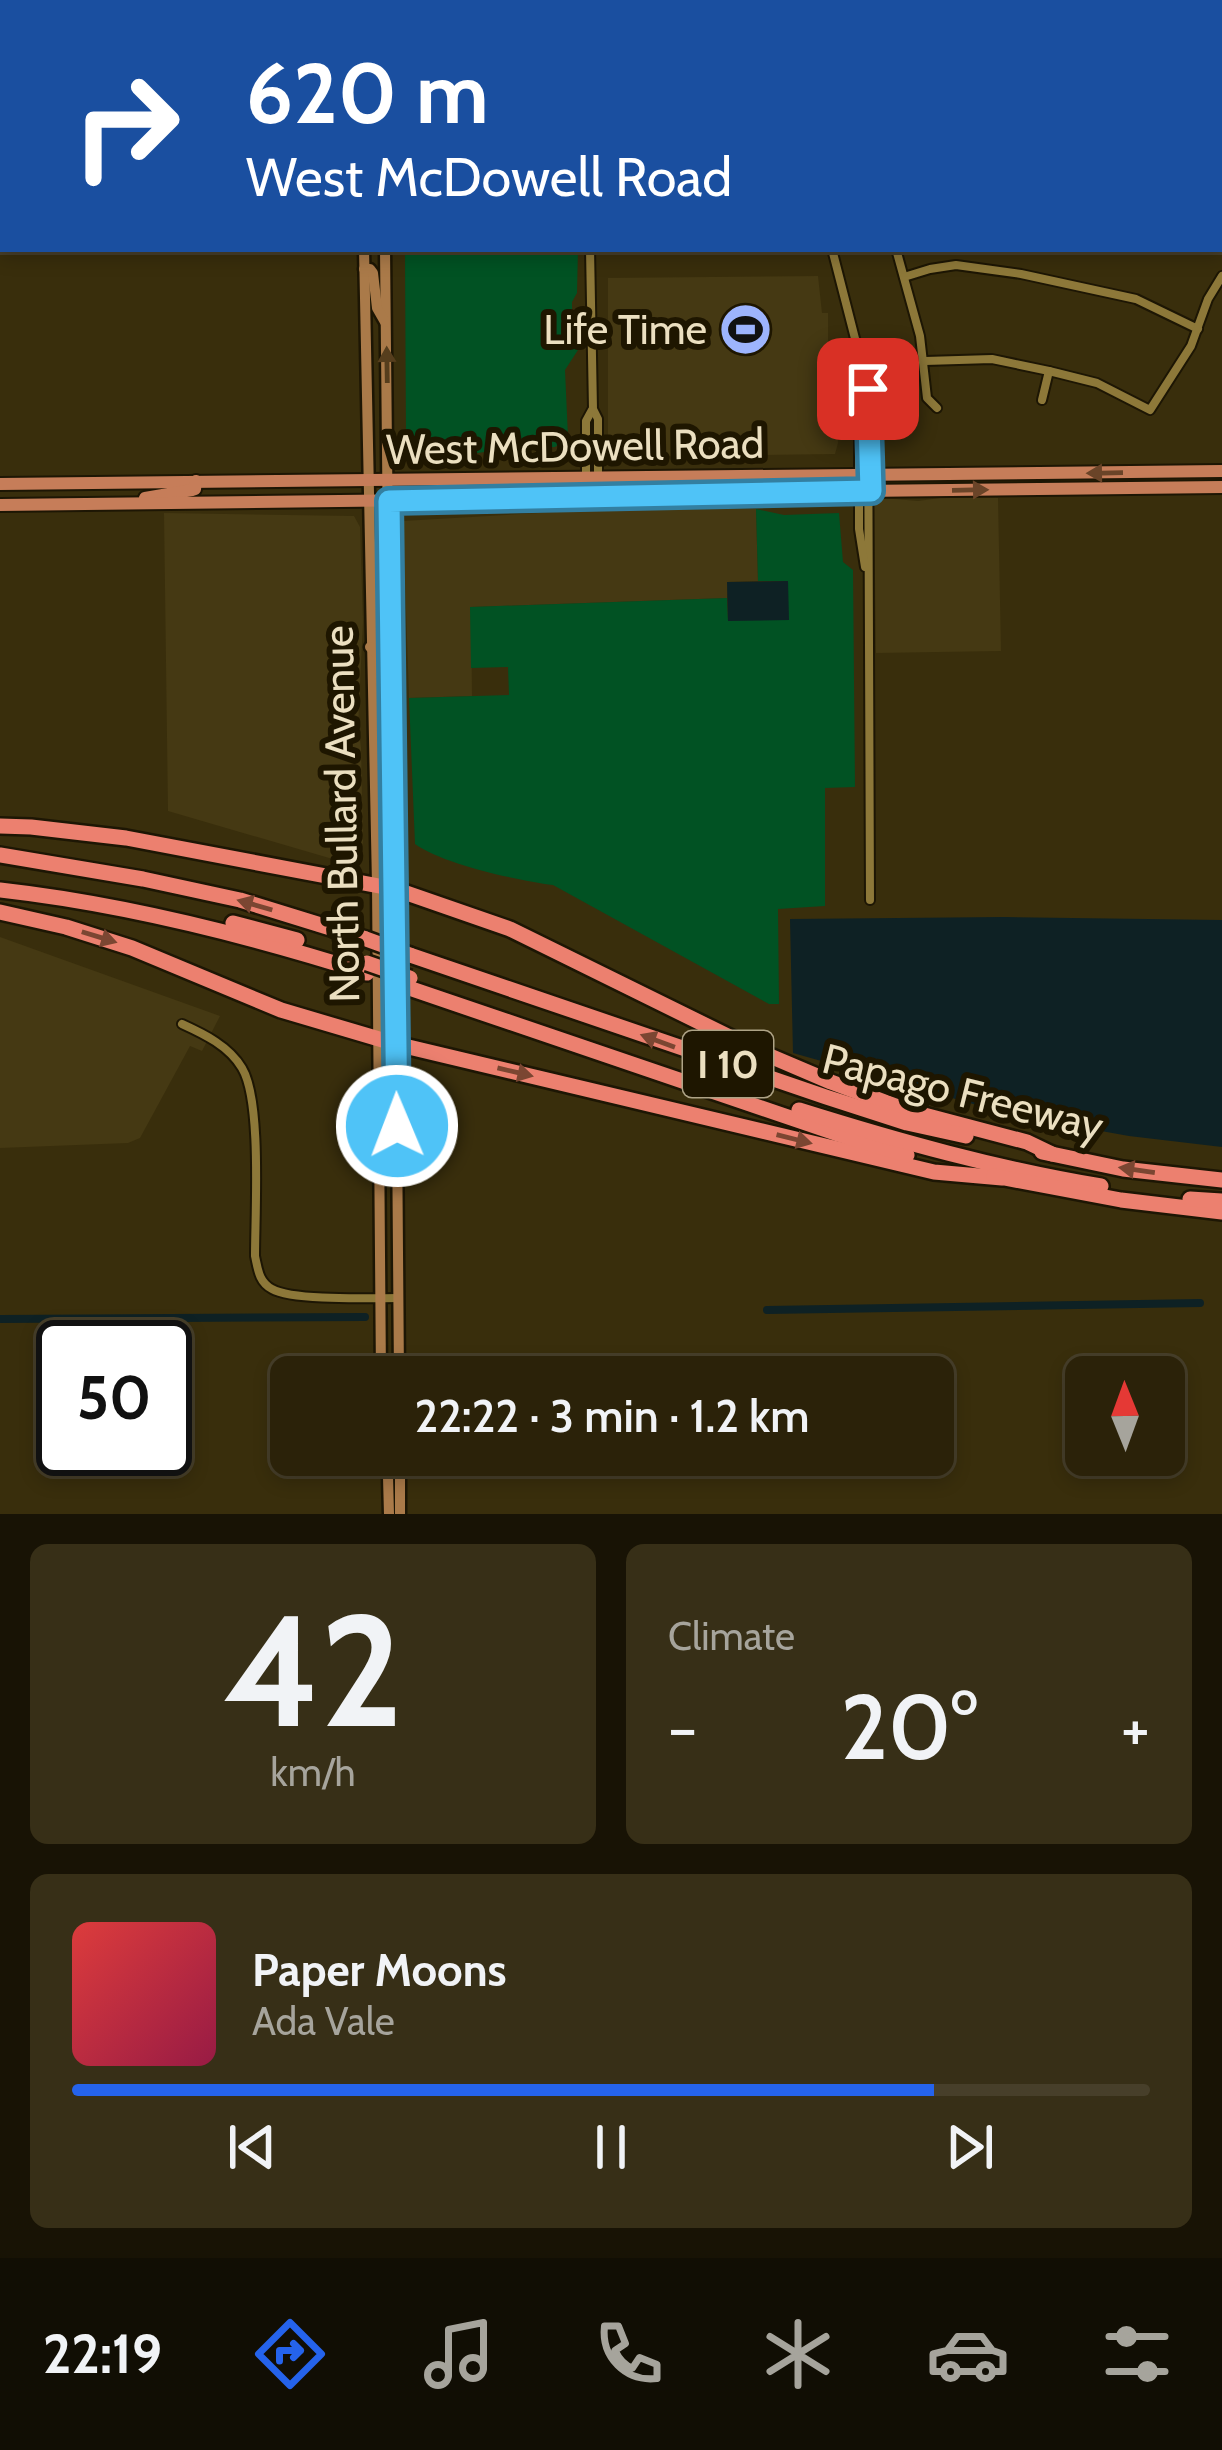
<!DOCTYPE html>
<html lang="en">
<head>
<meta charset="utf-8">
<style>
	:root { --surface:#2b2209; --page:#372f17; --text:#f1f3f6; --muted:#a6a49c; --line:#473f2a; --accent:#2563eb }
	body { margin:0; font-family:Cabin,sans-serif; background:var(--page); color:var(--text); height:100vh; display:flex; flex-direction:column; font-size:45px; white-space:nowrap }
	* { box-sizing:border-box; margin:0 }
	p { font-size:39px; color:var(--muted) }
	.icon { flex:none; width:66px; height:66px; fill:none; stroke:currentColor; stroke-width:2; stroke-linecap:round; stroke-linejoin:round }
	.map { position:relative; height:1514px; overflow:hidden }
	.panel { display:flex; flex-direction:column; gap:30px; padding:30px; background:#181305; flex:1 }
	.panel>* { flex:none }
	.banner { position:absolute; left:0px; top:0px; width:1224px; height:252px; box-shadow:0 6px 18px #0003,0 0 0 3px var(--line); background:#1a4fa0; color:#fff; overflow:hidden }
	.needle { width:78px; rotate:359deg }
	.buttons { position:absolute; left:1065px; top:1356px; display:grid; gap:24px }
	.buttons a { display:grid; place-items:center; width:120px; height:120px; border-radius:18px; background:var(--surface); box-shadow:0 6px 18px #0003,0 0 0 3px var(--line); font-size:60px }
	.speed { position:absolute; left:36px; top:1320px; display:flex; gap:24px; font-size:60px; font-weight:700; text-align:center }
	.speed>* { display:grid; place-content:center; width:156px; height:156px; border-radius:50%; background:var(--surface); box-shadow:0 6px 18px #0003,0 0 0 3px var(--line); line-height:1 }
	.speed .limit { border:6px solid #111; border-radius:18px; background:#fff; color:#111 }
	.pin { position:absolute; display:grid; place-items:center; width:102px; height:102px; color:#fff; margin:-51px; border-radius:24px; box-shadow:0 6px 18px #0006 }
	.me { position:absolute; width:132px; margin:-66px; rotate:359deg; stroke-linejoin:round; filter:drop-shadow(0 0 9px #0008) }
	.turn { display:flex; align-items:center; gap:42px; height:252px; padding:0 48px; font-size:54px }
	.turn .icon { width:156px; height:156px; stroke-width:2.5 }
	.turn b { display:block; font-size:84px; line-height:102px }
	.big { font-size:90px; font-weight:600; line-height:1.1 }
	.panel .widget { flex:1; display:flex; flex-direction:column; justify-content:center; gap:18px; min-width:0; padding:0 42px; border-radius:18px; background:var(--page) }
	.panel .dial { align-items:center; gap:0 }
	.dial b { font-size:156px; line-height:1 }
	.song { display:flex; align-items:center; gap:36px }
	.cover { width:144px; height:144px; border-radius:18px; background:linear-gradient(135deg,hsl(0 70% 55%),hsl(340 70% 35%)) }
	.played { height:12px; border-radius:6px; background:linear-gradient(90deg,var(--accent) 80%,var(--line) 80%) }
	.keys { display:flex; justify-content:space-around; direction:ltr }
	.heat { display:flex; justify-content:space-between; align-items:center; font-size:66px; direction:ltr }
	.panel .tiles { flex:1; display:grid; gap:30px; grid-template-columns:1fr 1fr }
	.widget:last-child { grid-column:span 2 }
	.trip { position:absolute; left:270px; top:1356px; width:684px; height:120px; border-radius:18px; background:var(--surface); box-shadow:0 6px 18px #0003,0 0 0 3px var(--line); font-weight:600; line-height:120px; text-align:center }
	.tabs { display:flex; height:192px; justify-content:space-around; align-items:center; background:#110e04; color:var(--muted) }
	.tabs .icon { width:84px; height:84px }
	.tabs .current { color:var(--accent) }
	.tabs b { font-size:54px; color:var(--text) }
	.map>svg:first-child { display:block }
	.built { fill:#453913 }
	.green { fill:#015223 }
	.water { fill:#0e2124 }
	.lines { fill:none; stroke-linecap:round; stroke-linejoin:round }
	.canal { stroke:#0e2124; stroke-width:8 }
	.minor-casing { stroke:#1d1604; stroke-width:12 }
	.secondary-casing { stroke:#1d1604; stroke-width:15 }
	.primary-casing { stroke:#1d1604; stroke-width:16 }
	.motorway-casing { stroke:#1d1604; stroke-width:20 }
	.minor { stroke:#8d7839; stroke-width:8 }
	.secondary { stroke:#aa7a49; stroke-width:10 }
	.primary { stroke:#c67d59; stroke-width:12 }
	.motorway { stroke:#ec806f; stroke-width:15 }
	.motorway-bridge-casing { stroke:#1d1604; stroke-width:20; stroke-linecap:butt }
	.motorway-bridge { stroke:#ec806f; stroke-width:15 }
	.oneway { fill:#563e1d }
	.oneway2 { fill:#6a4428 }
	.oneway3 { fill:#7b4632 }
	.route-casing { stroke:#337fa1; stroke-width:30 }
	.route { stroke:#4fc3f7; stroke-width:21 }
	.labels { text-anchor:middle; stroke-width:12; stroke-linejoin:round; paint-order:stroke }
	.shield { fill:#1e1600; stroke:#aea386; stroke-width:3 }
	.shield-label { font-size:39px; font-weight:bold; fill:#ebdfc0 }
	.poi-label { font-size:42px; fill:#ebdfc0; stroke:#1e1600; text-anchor:end }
	.street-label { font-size:42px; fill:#ebdfc0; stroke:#1e1600 }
</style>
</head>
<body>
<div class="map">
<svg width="1222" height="1514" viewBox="0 0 1222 1514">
	<rect width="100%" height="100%" fill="#392e0c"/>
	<g class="built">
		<path d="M818,276L822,313H828V352L836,362L838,443L835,454L608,457V278Z"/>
		<path d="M883,498L918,501L940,498H998L1001,651L876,653L874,504Z"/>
		<path d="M659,506L756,509L758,581L728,582L727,598L471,607L472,696L409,698L403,521Z"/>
		<path d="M164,513L354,516L360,527L363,622L358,727L361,747L363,841L360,863L336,860L168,811Z"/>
		<path d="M0,937L220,1016L202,1051L190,1046L140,1138L128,1143L0,1148Z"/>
	</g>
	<g class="green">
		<path d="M405,249H578L577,293L572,302V324L577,328L578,350L565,370L568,437L555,447L499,450L456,456L437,455L406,439Z"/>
		<path d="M756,509L784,515L839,513L843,562L853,570L855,787L825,788V906L778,909L779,1004H769L553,885C516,880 445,865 415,844L409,698L509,695L508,667L471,668L470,607L727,598L728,621L788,581H758Z"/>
	</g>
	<g class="water">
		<path d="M788,581L789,620L728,621L727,582Z"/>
		<path d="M1004,917L1222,920V1147L1129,1136L1012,1115L793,1053L790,919Z"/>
	</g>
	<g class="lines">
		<g class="canal">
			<path d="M767,1310L1200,1303"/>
			<path d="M0,1319L365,1317"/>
		</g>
		<defs>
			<g id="minor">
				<path d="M761,0L762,3"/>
				<path d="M0,27L3,28"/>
				<path d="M1221,235L1222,236"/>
				<path d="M590,249L593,409L598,419V497"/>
				<path d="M832,249L868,389L870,900"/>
				<path d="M896,249L920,336L927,398L937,408"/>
				<path d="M904,277L930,269L956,265L1021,274L1136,299L1198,329"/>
				<path d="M925,361L992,359L1049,371L1097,383L1150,410L1191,346L1208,299L1222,276"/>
				<path d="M861,367L859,377V529L865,567"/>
				<path d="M1042,400L1049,371"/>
				<path d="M586,498V421L592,410"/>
				<path d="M182,1024C204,1034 229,1046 242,1068C262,1101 255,1213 255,1256C258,1270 259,1282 272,1289C293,1301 372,1298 398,1298"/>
			</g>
			<g id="secondary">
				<path d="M360,0V3"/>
				<path d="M380,0V3"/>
				<path d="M364,249L377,885L381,1377"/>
				<path d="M385,249L389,651L395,878L399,1377"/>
				<path d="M364,269H370L373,273L377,308L385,322"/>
				<path d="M370,647L379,656L384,739L388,748"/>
				<path d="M383,1455L388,1477L389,1514"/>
				<path d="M400,1455V1514"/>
			</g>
			<g id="primary">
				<path d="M0,484L1222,471"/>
				<path d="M145,498L192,490L195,489L196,481"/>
				<path d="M0,505L606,498L860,491L1222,487"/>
			</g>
			<g id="motorway">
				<path d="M0,826L31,827L126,838L395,889L510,929L756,1050L831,1082L909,1111L1027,1142L1052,1154"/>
				<path d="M0,855L143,879L240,900L366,939"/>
				<path d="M0,890C125,904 247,935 367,973"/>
				<path d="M0,912L66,927L132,948L281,1010L396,1044L934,1172L1002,1178"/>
				<path d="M233,923L297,940"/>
				<path d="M410,955L826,1097L907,1123L966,1136"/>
				<path d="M409,988L835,1133L907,1155"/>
				<path d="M799,1110C898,1141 998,1169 1101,1186"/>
				<path d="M1042,1152L1123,1169L1222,1180"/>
				<path d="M994,1176L1121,1200L1222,1212"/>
				<path d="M1190,1199L1222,1201"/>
			</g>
		</defs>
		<use href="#minor" class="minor-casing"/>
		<use href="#secondary" class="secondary-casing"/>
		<use href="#primary" class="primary-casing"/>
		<use href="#motorway" class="motorway-casing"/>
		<use href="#minor" class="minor"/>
		<use href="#secondary" class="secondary"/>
		<use href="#primary" class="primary"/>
		<use href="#motorway" class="motorway"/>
		<defs>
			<g id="motorway-bridge">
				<path d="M366,939L410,955"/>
				<path d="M367,963L410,978"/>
			</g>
		</defs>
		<use href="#motorway-bridge" class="motorway-bridge-casing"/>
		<use href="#motorway-bridge" class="motorway-bridge"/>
	</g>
	<defs><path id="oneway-solid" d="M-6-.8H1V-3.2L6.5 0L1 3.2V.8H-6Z" transform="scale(3)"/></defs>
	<use class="oneway" href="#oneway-solid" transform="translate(387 365) rotate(-91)"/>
	<g class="oneway2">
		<use href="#oneway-solid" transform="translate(1105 473) rotate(179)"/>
		<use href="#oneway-solid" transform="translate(970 490) rotate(-1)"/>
	</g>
	<g class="oneway3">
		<use href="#oneway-solid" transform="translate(255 905) rotate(-164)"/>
		<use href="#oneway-solid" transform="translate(99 937) rotate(17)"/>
		<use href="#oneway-solid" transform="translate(658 1041) rotate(-160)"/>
		<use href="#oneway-solid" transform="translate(515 1072) rotate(13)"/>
		<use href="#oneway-solid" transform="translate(794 1139) rotate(14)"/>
		<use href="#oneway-solid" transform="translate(1137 1170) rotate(-172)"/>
	</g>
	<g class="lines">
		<defs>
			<path id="route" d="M397,1126L389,501L871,491L868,389"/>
		</defs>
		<use href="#route" class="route-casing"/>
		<use href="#route" class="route"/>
	</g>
	<defs>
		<symbol id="stadium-disc" viewBox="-11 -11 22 22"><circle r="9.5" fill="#9db4fd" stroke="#1e1600"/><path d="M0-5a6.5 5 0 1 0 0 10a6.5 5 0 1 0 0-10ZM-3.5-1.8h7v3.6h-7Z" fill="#111"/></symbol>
	</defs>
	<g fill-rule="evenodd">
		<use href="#stadium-disc" x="716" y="300" width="59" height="59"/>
	</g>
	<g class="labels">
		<rect class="shield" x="683" y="1031" width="90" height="66" rx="9"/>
		<g class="shield-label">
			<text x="728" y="1078">I 10</text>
		</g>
		<g class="poi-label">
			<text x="707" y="344">Life Time</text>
		</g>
		<g class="street-label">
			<text transform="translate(575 446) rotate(-1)" y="15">West McDowell Road</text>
			<text transform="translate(341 814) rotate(-91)" y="15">North Bullard Avenue</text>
			<text transform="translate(963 1092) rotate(14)" y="15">Papago Freeway</text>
		</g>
	</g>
</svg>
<div class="buttons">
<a><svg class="needle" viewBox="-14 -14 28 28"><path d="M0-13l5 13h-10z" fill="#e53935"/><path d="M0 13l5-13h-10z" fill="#a6a49c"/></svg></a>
</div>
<div class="speed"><div class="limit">50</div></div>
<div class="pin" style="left:868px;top:389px;background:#d93025"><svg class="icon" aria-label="arrive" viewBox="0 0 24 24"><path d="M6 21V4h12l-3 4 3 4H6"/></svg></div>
<svg class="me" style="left:397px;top:1126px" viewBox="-20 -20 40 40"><circle r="17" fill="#4fc3f7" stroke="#fff" stroke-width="3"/><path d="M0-11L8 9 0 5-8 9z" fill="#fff"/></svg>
<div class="trip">22:22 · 3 min · 1.2 km</div>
<div class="banner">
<div class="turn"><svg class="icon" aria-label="right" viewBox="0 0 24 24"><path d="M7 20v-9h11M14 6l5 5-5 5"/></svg><div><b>620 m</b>West McDowell Road</div></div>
</div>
</div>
<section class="panel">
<div class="tiles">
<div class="widget dial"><b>42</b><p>km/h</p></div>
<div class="widget"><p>Climate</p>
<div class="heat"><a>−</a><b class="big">20°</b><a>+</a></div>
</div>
<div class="widget">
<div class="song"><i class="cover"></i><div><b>Paper Moons</b><p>Ada Vale</p></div></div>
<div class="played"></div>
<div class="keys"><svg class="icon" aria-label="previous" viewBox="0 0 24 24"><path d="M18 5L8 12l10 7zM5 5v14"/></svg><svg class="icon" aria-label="pause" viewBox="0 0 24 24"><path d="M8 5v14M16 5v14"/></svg><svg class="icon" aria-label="next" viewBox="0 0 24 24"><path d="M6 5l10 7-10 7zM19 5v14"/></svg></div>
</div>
</div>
</section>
<nav class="tabs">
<b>22:19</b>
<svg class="icon current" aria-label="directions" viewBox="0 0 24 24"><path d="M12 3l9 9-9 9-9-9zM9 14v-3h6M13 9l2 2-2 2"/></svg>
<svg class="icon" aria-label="music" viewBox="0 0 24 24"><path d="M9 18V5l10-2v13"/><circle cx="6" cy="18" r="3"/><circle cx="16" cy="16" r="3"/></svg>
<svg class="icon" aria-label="phone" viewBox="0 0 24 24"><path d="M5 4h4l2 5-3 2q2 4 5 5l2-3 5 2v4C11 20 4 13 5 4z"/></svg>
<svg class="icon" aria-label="climate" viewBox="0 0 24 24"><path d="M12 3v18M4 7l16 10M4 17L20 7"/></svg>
<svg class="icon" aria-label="car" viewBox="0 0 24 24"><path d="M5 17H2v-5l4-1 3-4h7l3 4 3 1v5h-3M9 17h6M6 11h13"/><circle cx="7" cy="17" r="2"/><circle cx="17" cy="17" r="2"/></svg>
<svg class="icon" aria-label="filters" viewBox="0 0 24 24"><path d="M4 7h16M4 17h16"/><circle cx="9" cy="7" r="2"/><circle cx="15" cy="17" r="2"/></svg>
</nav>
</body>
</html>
